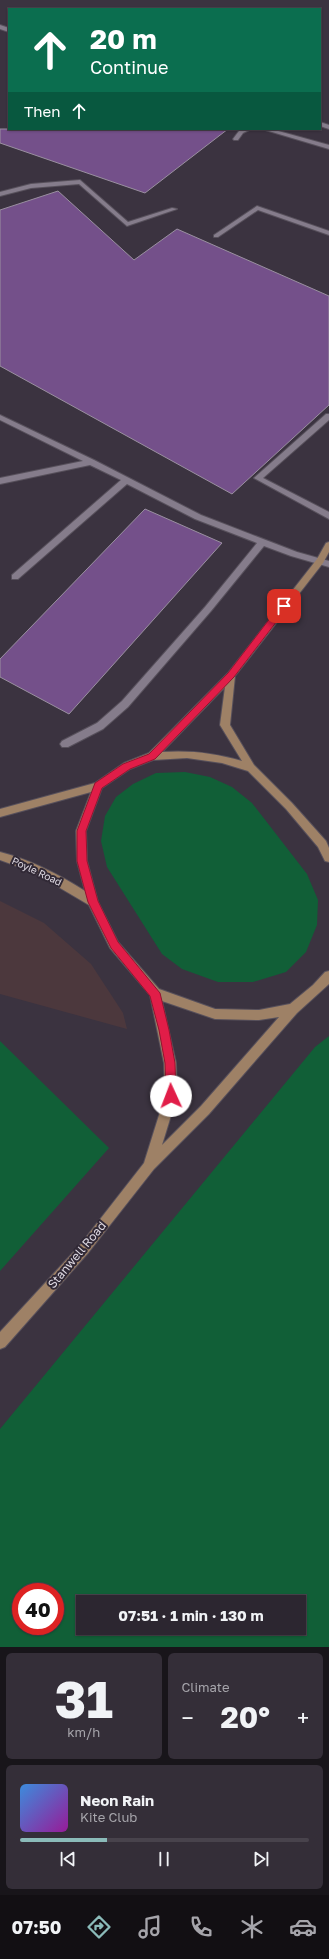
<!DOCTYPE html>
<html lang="en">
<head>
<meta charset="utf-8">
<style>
	:root { --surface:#2c2630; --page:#342e38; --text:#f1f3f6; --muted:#a6a5ab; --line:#48434c; --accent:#8bbbb9 }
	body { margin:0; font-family:"Golos Text",sans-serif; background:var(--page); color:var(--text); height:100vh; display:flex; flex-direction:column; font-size:15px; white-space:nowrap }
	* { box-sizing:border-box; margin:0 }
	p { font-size:13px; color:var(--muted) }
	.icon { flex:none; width:22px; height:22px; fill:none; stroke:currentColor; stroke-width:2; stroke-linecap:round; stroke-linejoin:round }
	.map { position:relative; height:1647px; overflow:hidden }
	.sheet { display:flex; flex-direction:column; gap:6px; padding:6px; background:#18151a; flex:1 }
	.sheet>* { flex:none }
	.hud { position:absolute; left:8px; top:8px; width:313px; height:122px; border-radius:0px; box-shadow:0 1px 3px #0004,0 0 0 1px var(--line); background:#0b6e4f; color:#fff; overflow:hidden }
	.speed { position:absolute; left:12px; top:1583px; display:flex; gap:8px; font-size:20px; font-weight:700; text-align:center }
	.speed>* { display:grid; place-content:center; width:52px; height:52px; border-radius:50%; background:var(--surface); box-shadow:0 1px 3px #0004,0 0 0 1px var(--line); line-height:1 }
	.speed .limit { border:6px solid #d22; background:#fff; color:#111 }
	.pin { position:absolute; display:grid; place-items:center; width:34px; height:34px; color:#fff; margin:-17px; border-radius:8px; box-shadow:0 2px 6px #0006 }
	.me { position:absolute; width:44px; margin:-22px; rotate:358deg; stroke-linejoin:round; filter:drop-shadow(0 0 3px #0008) }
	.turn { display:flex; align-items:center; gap:14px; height:84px; padding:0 16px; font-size:18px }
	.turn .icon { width:52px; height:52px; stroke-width:2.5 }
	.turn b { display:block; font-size:28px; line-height:34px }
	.then { display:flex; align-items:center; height:38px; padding:0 16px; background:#0003; gap:8px; font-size:15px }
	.big { font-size:30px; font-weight:700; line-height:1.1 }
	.sheet .widget { flex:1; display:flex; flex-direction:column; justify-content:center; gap:6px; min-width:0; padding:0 14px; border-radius:6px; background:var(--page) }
	.sheet .dial { align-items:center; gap:0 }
	.dial b { font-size:52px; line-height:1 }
	.song { display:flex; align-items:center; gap:12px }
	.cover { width:48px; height:48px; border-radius:6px; background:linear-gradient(135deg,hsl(210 70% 55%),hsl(300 70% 35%)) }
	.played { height:4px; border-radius:2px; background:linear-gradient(90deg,var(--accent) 30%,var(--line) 30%) }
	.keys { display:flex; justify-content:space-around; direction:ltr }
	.heat { display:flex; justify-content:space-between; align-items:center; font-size:22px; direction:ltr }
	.sheet .tiles { flex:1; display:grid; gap:6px; grid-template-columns:1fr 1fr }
	.widget:last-child { grid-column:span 2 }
	.trip { position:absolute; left:76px; top:1595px; width:230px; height:40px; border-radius:0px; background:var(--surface); box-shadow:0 1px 3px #0004,0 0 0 1px var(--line); font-weight:700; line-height:40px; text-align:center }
	.tab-bar { display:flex; height:64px; justify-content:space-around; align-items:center; background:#120f13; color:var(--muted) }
	.tab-bar .icon { width:28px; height:28px }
	.tab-bar .on { color:var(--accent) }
	.tab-bar b { font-size:18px; color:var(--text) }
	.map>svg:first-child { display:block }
	.commercial { fill:#4c383d }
	.green { fill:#115f37; fill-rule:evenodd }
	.building { fill:#74508a; stroke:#9a90a0 }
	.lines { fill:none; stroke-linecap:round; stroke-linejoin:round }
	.lane-casing { stroke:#57505b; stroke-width:2 }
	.secondary-casing { stroke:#57505b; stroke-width:2 }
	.lane { fill:#857c8b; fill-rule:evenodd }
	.secondary { fill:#9e8166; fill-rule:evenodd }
	.route { fill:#e11d48; stroke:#92132f }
	.labels { text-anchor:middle; stroke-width:4; stroke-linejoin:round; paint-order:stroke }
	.street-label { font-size:10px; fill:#ded9e2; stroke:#312936 }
	.near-street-label { font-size:12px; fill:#ded9e2; stroke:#312936 }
</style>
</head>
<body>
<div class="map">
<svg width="329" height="1647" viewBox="0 0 329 1647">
	<rect width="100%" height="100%" fill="#3b3340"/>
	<path class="commercial" d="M0,901L44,923L91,964L123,1013L127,1029L0,994Z"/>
	<g class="green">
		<path d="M185,772L210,777L232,787L252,803L307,874L318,900L317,925L306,952L286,972L253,982H218L182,969L162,954L107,867L101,841L105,816L116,797L133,784L156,773Z"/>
		<path d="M329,1036V1647H0V1429L315,1047ZM21,1592H55V1626H21ZM83,1602H299V1628H83Z"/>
		<path d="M0,1041L109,1148L0,1271Z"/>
	</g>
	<g class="building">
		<path d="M0,129H228L145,193L0,143Z"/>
		<path d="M58,191L134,260L177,229L329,296V405L232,494L0,366V210Z"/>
		<path d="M145,509L222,543L69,714L0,677V659Z"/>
	</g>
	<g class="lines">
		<defs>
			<g id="lane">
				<path d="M0,25L9,28V32L0,29Z"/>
				<path d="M320,122L329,125V129L320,126Z"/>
				<path d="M243,129H251L243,133L238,140H234L233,139L239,131Z"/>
				<path d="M262,129H271L329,145V149Z"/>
				<path d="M80,180L128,222L172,208L177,209L127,226L79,184L31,188L0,196V192L31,184Z"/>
				<path d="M257,206L329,231V235L258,210L218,237H214V235Z"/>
				<path d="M326,414H329V420L263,478L329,512V519L254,478Z"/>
				<path d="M0,415L94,460L201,515L297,552L329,561V567L291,556L264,546L211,611L128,707L103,729L68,747H62L60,744L62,741L97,723L122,701L205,607L257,543L195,519L127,484L18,579H12V575L121,480L90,465L0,484V478L83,461L0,420Z"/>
			</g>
			<path id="secondary" d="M329,542V552L323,563L235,676L230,725L254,765L292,803L326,841L329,848V862L325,861L318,847L286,809L248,771L222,763L187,758L153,760L130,769L102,788L86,831L87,861L98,902L118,942L159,989L215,1009L259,1010L290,1004L313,985L325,972L329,971V984L297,1013L209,1114L154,1169L88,1253L5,1347L0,1349V1332L80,1245L144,1163L165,1096L164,1063L150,995L110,948L89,905L33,872L0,860V852C31,860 58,874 85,891L77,861L76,831L91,792L0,817V809L95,783L124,763L149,753L228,673L317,559L326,543ZM225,687L220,725L242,761C215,753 190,750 162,752ZM162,1001L215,1019L259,1020L279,1017L201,1106L162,1145L177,1096L176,1063Z"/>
		</defs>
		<use href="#lane" class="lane-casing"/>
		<use href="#secondary" class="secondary-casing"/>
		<use href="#lane" class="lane"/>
		<use href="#secondary" class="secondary"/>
	</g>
	<path class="route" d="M284,603L288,606L287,608L234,677L155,759L130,769L102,788L86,831L87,861L98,901L118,942L160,993L169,1030L175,1063L176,1096L175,1099L171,1101L167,1099L166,1096L165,1063L159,1030L150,996L111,948L88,902L77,861V831L95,783L123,764L149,754L228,673L281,604Z"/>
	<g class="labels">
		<g class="street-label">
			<text transform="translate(37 871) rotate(25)" y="4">Poyle Road</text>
		</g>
		<g class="near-street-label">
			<text transform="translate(77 1255) rotate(-50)" y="4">Stanwell Road</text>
		</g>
	</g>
</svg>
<div class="speed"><div class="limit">40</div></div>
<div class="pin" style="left:284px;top:606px;background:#d93025"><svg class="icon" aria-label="arrive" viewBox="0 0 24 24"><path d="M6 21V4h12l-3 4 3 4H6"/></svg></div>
<svg class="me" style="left:171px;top:1096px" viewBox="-20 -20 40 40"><circle r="19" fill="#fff"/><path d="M0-13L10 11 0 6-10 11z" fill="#e11d48"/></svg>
<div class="trip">07:51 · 1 min · 130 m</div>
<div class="hud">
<div class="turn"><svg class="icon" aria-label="ahead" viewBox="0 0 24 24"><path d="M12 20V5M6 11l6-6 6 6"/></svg><div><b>20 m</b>Continue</div></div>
<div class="then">Then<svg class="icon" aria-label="ahead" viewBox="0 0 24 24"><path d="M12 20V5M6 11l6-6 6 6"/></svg></div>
</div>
</div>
<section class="sheet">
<div class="tiles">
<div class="widget dial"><b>31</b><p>km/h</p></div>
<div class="widget"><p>Climate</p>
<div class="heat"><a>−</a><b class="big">20°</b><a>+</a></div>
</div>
<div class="widget">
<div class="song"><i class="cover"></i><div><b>Neon Rain</b><p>Kite Club</p></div></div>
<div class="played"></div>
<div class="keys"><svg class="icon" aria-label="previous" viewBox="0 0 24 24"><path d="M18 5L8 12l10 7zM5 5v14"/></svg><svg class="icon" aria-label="pause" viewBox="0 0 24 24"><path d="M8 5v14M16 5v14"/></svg><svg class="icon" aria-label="next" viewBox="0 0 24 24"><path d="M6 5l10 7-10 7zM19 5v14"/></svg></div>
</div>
</div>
</section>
<nav class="tab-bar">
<b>07:50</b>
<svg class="icon on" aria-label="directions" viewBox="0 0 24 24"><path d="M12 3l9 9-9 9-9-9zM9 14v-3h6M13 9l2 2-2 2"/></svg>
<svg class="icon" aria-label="music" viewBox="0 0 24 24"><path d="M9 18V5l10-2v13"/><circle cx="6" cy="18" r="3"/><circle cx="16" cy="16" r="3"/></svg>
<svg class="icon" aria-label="phone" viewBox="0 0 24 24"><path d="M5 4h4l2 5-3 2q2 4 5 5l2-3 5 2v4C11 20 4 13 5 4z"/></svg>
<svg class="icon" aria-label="climate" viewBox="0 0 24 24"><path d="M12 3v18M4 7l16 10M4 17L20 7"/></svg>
<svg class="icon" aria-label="car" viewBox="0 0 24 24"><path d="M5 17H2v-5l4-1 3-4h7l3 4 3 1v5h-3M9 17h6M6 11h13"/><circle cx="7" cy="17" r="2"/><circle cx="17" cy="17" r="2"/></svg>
</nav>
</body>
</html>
